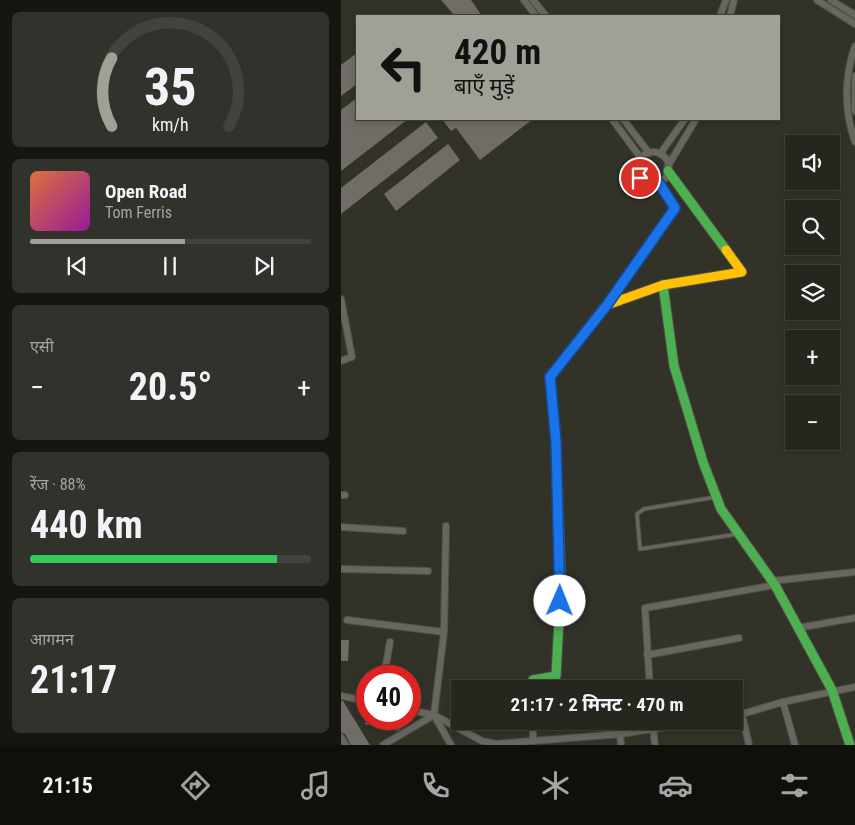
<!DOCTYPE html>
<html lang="hi">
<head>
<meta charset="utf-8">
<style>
	:root { --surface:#26261f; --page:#32322c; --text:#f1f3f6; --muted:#a4a5a4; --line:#42433d; --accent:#a0a096 }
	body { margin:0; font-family:"Roboto Condensed","Noto Sans Devanagari",sans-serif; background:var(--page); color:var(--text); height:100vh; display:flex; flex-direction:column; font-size:19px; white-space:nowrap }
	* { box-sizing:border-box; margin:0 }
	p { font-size:16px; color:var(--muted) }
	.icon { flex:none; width:28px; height:28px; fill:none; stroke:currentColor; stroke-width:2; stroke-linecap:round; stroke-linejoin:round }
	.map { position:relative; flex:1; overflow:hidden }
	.sheet { display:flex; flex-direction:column; gap:12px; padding:12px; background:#151511; width:341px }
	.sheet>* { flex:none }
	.guide { position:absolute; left:15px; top:15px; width:424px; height:105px; border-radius:0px; box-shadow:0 2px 8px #0003,0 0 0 1px var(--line); background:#a0a096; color:#111; overflow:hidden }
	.tools { position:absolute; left:444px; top:135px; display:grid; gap:10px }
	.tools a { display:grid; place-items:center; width:55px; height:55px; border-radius:0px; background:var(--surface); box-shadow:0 2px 8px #0003,0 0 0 1px var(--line); font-size:25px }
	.speed { position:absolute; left:15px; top:665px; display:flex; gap:10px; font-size:25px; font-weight:700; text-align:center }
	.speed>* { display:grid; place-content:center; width:65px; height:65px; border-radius:50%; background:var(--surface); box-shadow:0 2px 8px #0003,0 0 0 1px var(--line); line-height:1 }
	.speed .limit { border:8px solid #d22; background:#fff; color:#111 }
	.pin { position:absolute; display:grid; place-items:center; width:42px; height:42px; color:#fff; margin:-21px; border:2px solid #fff; border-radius:50%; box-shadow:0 1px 5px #0007 }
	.me { position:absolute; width:55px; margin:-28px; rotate:1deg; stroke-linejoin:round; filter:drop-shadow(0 0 4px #0008) }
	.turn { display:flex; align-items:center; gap:18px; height:105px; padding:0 15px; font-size:22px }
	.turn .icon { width:65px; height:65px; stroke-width:2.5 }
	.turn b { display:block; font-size:35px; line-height:42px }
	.big { font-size:38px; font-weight:700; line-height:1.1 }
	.sheet .widget { flex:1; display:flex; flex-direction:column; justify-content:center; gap:8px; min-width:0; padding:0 18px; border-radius:8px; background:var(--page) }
	.sheet .dial { align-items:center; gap:0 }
	.dial svg { height:130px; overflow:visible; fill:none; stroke:var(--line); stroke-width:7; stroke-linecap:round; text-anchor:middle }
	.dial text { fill:var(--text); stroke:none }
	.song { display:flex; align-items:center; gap:15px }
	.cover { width:60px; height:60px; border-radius:8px; background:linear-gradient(135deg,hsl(20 70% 55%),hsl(300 70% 35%)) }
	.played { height:5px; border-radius:2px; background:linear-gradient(90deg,var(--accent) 55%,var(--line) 55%) }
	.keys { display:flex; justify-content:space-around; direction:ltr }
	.heat { display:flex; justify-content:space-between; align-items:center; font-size:28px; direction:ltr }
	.charge { height:8px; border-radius:4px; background:linear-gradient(90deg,#34c759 88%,var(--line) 0) }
	.trip { position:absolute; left:110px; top:680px; width:292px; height:50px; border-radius:0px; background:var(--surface); box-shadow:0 2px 8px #0003,0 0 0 1px var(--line); font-weight:700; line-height:50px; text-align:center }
	.menu { display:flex; height:80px; justify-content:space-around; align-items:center; background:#0f0f0c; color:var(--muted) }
	.menu .icon { width:35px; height:35px }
	.menu .selected { color:var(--accent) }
	.menu b { font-size:22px; color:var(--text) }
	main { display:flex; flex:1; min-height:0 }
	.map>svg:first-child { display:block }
	.building { fill:#706d66 }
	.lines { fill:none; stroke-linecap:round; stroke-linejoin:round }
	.lane-casing { stroke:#515048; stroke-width:5 }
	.street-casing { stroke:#515048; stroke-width:8 }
	.fast-casing { stroke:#515048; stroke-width:11 }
	.slow-casing { stroke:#515048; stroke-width:11 }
	.lane { stroke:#67665f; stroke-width:3 }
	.street { stroke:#67665f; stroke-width:6 }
	.fast { stroke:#4caf50; stroke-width:9 }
	.slow { stroke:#ffc107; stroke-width:9 }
	.route-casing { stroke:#114b97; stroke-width:12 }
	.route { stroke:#1a73e8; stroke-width:9 }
</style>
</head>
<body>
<main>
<section class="sheet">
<div class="widget dial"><svg viewBox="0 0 100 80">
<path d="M14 69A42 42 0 1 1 86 69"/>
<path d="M14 69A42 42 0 0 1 14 27" stroke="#a0a096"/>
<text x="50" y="56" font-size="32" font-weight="700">35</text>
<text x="50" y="72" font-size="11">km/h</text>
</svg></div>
<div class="widget">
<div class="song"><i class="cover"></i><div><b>Open Road</b><p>Tom Ferris</p></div></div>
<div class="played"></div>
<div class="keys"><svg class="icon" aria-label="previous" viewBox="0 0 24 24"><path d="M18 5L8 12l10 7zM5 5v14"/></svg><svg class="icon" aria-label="pause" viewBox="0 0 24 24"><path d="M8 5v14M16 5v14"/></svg><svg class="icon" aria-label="next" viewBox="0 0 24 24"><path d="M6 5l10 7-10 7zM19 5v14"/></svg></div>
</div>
<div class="widget"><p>एसी</p>
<div class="heat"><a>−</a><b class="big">20.5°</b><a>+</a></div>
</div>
<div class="widget"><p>रेंज · 88%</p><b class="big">440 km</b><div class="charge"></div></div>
<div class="widget"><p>आगमन</p><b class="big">21:17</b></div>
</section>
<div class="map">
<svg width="514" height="745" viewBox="0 0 514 745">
	<rect width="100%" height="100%" fill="#333229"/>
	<g class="building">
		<path d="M100,0H130L141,16H114Z"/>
		<path d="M16,53V84L0,96V65Z"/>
		<path d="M16,98V119H67L0,171V110Z"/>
		<path d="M101,119H192L139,160L115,128L110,131Z"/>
		<path d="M85,122L97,138L0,214V188Z"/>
		<path d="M107,144L119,160L55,211L43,194Z"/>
		<path d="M0,640H8L7,661H0Z"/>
		<path d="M0,701H2L29,745H10L4,734L0,732Z"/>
		<path d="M25,719H63L61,728L57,731L24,724Z"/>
	</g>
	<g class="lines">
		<defs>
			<path id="lane" d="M375,497L303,509L296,514L299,549L397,534"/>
			<g id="street">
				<path d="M183,0L195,16"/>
				<path d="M192,0L205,16"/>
				<path d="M476,0L514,24"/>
				<path d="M490,0L514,15"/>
				<path d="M379,16L385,0"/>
				<path d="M389,16L393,0"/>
				<path d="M514,46C503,78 503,110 514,142"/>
				<path d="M514,76V111"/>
				<path d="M271,119L299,157"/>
				<path d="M282,119L308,153"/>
				<circle cx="312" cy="168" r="16"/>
				<path d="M319,154L344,119"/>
				<path d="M327,166L355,119"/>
				<path d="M0,299L11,357L0,361"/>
				<path d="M266,305L334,208L318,183"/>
				<path d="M0,495H4"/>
				<path d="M0,527L62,531"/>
				<path d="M0,569L87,571"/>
				<path d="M431,581L514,572"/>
				<path d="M6,620L103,632"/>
				<path d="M456,628L514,618"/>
				<path d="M306,655L398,638"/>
				<path d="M43,676L49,642"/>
				<path d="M309,689L304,608L434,585"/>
				<path d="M0,696L26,701"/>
				<path d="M442,702L454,745"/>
				<path d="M69,710L93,715L110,745"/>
				<path d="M93,715L103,632L105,526"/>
				<path d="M401,715L408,745"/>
				<path d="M394,716L442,702L514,687"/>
				<path d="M311,721L314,745"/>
				<path d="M279,734L280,745"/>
				<path d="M0,737L5,745"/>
				<path d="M192,741V721"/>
				<path d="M42,745L93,715L141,741L155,744L279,734L365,721"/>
			</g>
			<g id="fast">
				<path d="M327,171L385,250"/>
				<path d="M322,285L333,366L362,462L380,509L434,585L491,690L509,745"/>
				<path d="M191,689L192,680L215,676L220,582L215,441L209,377L263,308"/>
			</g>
			<path id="slow" d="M263,308L266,305L322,285L401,272L385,250"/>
		</defs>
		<use href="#lane" class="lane-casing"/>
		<use href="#street" class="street-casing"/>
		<use href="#fast" class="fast-casing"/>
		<use href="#slow" class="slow-casing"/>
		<use href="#lane" class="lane"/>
		<use href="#street" class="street"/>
		<use href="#fast" class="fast"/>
		<use href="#slow" class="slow"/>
	</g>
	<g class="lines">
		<defs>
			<path id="route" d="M219,601L215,442L209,377L266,305L334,208L318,183H308L299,178"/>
		</defs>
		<use href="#route" class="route-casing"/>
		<use href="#route" class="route"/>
	</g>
</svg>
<div class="tools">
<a><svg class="icon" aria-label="sound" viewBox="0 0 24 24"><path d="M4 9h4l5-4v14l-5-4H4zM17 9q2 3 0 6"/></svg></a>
<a><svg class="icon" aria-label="search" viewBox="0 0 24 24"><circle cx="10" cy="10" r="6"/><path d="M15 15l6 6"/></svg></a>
<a><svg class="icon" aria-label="layers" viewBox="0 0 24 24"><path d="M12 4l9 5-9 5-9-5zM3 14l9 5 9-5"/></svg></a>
<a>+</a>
<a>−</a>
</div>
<div class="speed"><div class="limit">40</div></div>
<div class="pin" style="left:299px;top:178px;background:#d93025"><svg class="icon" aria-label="arrive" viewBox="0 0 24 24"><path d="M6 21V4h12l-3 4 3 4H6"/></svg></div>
<svg class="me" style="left:219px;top:601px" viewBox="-20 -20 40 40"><circle r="19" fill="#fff"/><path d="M0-13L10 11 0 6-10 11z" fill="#1a73e8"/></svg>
<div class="trip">21:17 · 2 मिनट · 470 m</div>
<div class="guide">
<div class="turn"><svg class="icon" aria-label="left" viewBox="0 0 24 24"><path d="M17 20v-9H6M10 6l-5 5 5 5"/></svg><div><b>420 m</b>बाएँ मुड़ें</div></div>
</div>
</div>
</main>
<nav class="menu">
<b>21:15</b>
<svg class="icon selected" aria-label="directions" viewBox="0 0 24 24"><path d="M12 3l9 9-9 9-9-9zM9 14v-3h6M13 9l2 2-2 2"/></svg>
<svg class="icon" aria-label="music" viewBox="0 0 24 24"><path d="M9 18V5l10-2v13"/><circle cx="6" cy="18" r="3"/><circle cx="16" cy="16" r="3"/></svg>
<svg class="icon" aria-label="phone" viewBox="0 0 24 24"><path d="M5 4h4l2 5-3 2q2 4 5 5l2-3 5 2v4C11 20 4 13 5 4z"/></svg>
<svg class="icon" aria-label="climate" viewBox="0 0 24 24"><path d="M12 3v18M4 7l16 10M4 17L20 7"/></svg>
<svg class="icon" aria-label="car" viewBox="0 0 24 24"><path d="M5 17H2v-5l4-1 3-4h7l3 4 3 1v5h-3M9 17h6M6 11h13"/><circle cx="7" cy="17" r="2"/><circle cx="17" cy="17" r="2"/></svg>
<svg class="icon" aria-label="filters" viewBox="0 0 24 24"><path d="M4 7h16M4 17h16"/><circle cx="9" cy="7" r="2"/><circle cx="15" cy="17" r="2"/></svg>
</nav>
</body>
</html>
